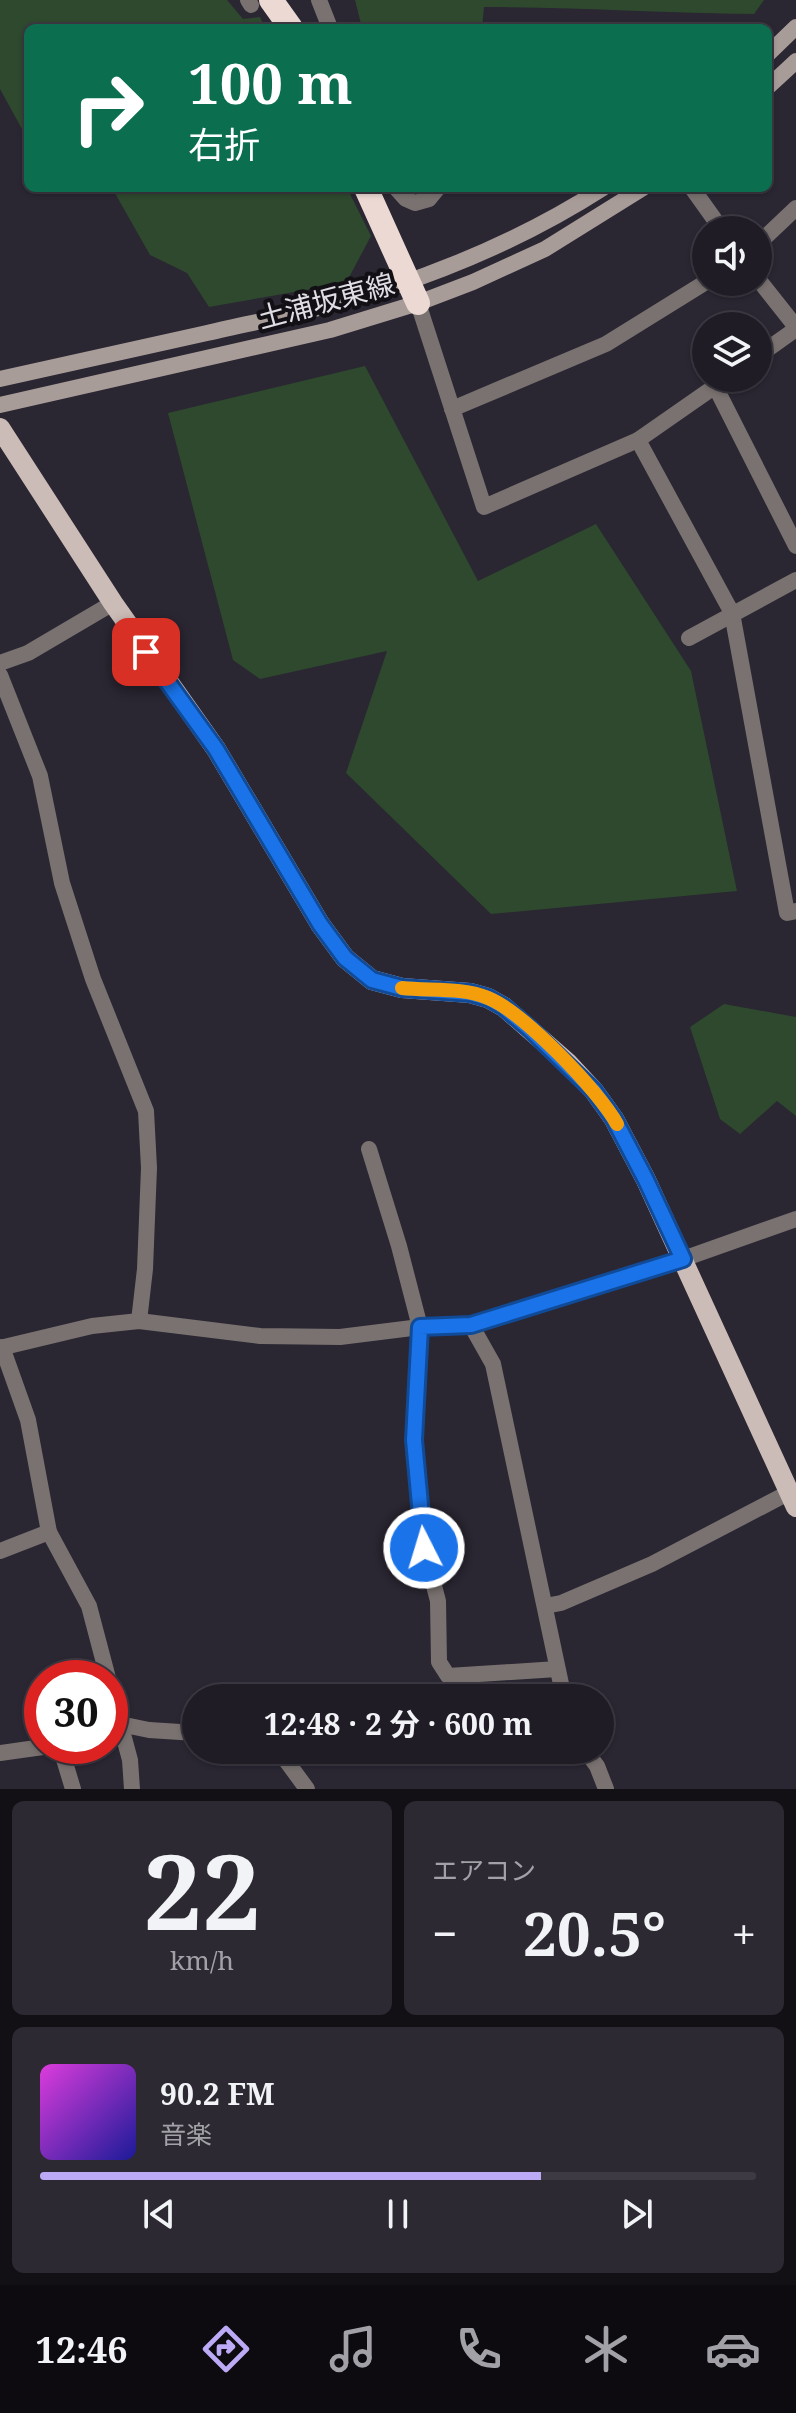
<!DOCTYPE html>
<html lang="ja">
<head>
<meta charset="utf-8">
<style>
	:root { --surface:#201c26; --page:#2d2932; --text:#f1f3f6; --muted:#a2a1a7; --line:#3d3a43; --accent:#bcaaf6 }
	body { margin:0; font-family:"Noto Serif","Noto Sans JP",serif; background:var(--page); color:var(--text); height:100vh; display:flex; flex-direction:column; font-size:30px; white-space:nowrap }
	* { box-sizing:border-box; margin:0 }
	p { font-size:26px; color:var(--muted) }
	.icon { flex:none; width:44px; height:44px; fill:none; stroke:currentColor; stroke-width:2; stroke-linecap:round; stroke-linejoin:round }
	.map { position:relative; height:1789px; overflow:hidden }
	.panel { display:flex; flex-direction:column; gap:12px; padding:12px; background:#120f15; flex:1 }
	.panel>* { flex:none }
	.top-card { position:absolute; left:24px; top:24px; width:748px; height:168px; border-radius:12px; box-shadow:0 2px 6px #0004,0 0 0 2px var(--line); background:#0b6e4f; color:#fff; overflow:hidden }
	.buttons { position:absolute; left:692px; top:216px; display:grid; gap:16px }
	.buttons a { display:grid; place-items:center; width:80px; height:80px; border-radius:50%; background:var(--surface); box-shadow:0 2px 6px #0004,0 0 0 2px var(--line); font-size:40px }
	.speed { position:absolute; left:24px; top:1660px; display:flex; gap:16px; font-size:40px; font-weight:700; text-align:center }
	.speed>* { display:grid; place-content:center; width:104px; height:104px; border-radius:50%; background:var(--surface); box-shadow:0 2px 6px #0004,0 0 0 2px var(--line); line-height:1 }
	.speed .limit { border:12px solid #d22; background:#fff; color:#111 }
	.pin { position:absolute; display:grid; place-items:center; width:68px; height:68px; color:#fff; margin:-34px; border-radius:16px; box-shadow:0 4px 12px #0006 }
	.me { position:absolute; width:88px; margin:-44px; rotate:355deg; stroke-linejoin:round; filter:drop-shadow(0 0 6px #0008) }
	.turn { display:flex; align-items:center; gap:28px; height:168px; padding:0 32px; font-size:36px }
	.turn .icon { width:104px; height:104px; stroke-width:2.5 }
	.turn b { display:block; font-size:56px; line-height:68px }
	.big { font-size:60px; font-weight:700; line-height:1.1 }
	.panel .tile { flex:1; display:flex; flex-direction:column; justify-content:center; gap:12px; min-width:0; padding:0 28px; border-radius:12px; background:var(--page) }
	.panel .dial { align-items:center; gap:0 }
	.dial b { font-size:104px; line-height:1 }
	.song { display:flex; align-items:center; gap:24px }
	.cover { width:96px; height:96px; border-radius:12px; background:linear-gradient(135deg,hsl(300 70% 55%),hsl(240 70% 35%)) }
	.played { height:8px; border-radius:4px; background:linear-gradient(90deg,var(--accent) 70%,var(--line) 70%) }
	.keys { display:flex; justify-content:space-around; direction:ltr }
	.heat { display:flex; justify-content:space-between; align-items:center; font-size:44px; direction:ltr }
	.panel .tiles { flex:1; display:grid; gap:12px; grid-template-columns:1fr 1fr }
	.tile:last-child { grid-column:span 2 }
	.trip { position:absolute; left:182px; top:1684px; width:432px; height:80px; border-radius:40px; background:var(--surface); box-shadow:0 2px 6px #0004,0 0 0 2px var(--line); font-weight:700; line-height:80px; text-align:center }
	.tabs { display:flex; height:128px; justify-content:space-around; align-items:center; background:#0d0b0f; color:var(--muted) }
	.tabs .icon { width:56px; height:56px }
	.tabs .on { color:var(--accent) }
	.tabs b { font-size:36px; color:var(--text) }
	.map>svg:first-child { display:block }
	.green { fill:#2e492e }
	.lines { fill:none; stroke-linecap:round; stroke-linejoin:round }
	.minor { stroke:#797270; stroke-width:16 }
	.secondary { stroke:#a89c98; stroke-width:16 }
	.primary { stroke:#ccbcb7; stroke-width:20 }
	.motorway { stroke:#ecd9d3; stroke-width:24 }
	.route-casing { stroke:#114b97; stroke-width:20 }
	.route { stroke:#1a73e8; stroke-width:14 }
	.slow { stroke:#f59e0b; stroke-width:14 }
	.labels { text-anchor:middle; stroke-width:8; stroke-linejoin:round; paint-order:stroke }
	.street-label { font-size:28px; fill:#e0dde5; stroke:#121015 }
</style>
</head>
<body>
<div class="map">
<svg width="796" height="1789" viewBox="0 0 796 1789">
	<rect width="100%" height="100%" fill="#2a2632"/>
	<g class="green">
		<path d="M0,0H227L243,19L260,17L265,28H28V140L0,89Z"/>
		<path d="M355,0H764L754,14C664,13 574,7 484,7L482,28H362Z"/>
		<path d="M112,188H347L371,236L346,283L209,307L187,273L150,255Z"/>
		<path d="M365,366L478,581L596,524L691,671L737,891L491,914L346,773L387,651L260,679L233,660L168,413Z"/>
		<path d="M724,1004L796,1017V1116L777,1101L740,1134L720,1119L690,1027Z"/>
	</g>
	<g class="lines">
		<g class="minor">
			<path d="M248,0L251,5"/>
			<path d="M319,0L330,28"/>
			<path d="M396,188L406,199L415,203L429,199L438,188"/>
			<path d="M692,188L722,230"/>
			<path d="M758,244L796,208"/>
			<path d="M758,279L796,327"/>
			<path d="M418,303L484,507L638,440L727,378"/>
			<path d="M758,356L796,329"/>
			<path d="M715,386L796,546"/>
			<path d="M452,409L606,344L706,282"/>
			<path d="M638,440L732,613L787,913L796,911"/>
			<path d="M689,638L796,580"/>
			<path d="M0,663L28,653L113,603"/>
			<path d="M0,675L40,776L62,883L93,979L146,1111L149,1168L145,1269L139,1321"/>
			<path d="M369,1149L399,1246L420,1327L414,1440L424,1548L438,1601L439,1662L448,1676L557,1669"/>
			<path d="M471,1325L493,1364L564,1698"/>
			<path d="M2,1347L28,1420L49,1532L89,1606L108,1678"/>
			<path d="M0,1348L92,1326L139,1321L260,1336L340,1337L420,1327L471,1325L683,1259L796,1219"/>
			<path d="M0,1551L49,1532"/>
			<path d="M545,1606L561,1603L652,1564L790,1492"/>
			<path d="M110,1686L130,1760L132,1789"/>
			<path d="M120,1724L149,1730L196,1733"/>
			<path d="M60,1746L73,1789"/>
			<path d="M274,1750L285,1759L307,1789"/>
			<path d="M585,1750L597,1766L606,1789"/>
			<path d="M0,1753L50,1746"/>
		</g>
		<g class="secondary">
			<path d="M768,54L796,27"/>
			<path d="M768,87L796,61"/>
			<path d="M0,379C69,364 138,349 207,333C268,319 330,308 389,288C465,263 536,231 603,188"/>
			<path d="M0,405L330,330L418,303L473,282L545,249L643,188"/>
		</g>
		<path class="primary" d="M0,428L113,603L216,749L320,924L345,958L372,980L402,988L470,993L488,998L504,1007L568,1063L594,1091L614,1119L646,1180L796,1507"/>
		<g class="motorway">
			<path d="M271,0L291,28"/>
			<path d="M366,188L418,303"/>
		</g>
	</g>
	<g class="lines">
		<defs>
			<path id="route" d="M146,652L216,749L320,924L345,958L372,980L402,988L470,993L488,998L504,1007L530,1029L594,1091L614,1119L646,1180L683,1259L471,1325L420,1327L414,1440L424,1548"/>
		</defs>
		<use href="#route" class="route-casing"/>
		<use href="#route" class="route"/>
		<path class="slow" d="M402,988C429,991 463,987 488,998C523,1012 599,1091 617,1124"/>
	</g>
	<g class="labels">
		<g class="street-label">
			<text transform="translate(326 301) rotate(-15)" y="10">土浦坂東線</text>
		</g>
	</g>
</svg>
<div class="buttons">
<a><svg class="icon" aria-label="sound" viewBox="0 0 24 24"><path d="M4 9h4l5-4v14l-5-4H4zM17 9q2 3 0 6"/></svg></a>
<a><svg class="icon" aria-label="layers" viewBox="0 0 24 24"><path d="M12 4l9 5-9 5-9-5zM3 14l9 5 9-5"/></svg></a>
</div>
<div class="speed"><div class="limit">30</div></div>
<div class="pin" style="left:146px;top:652px;background:#d93025"><svg class="icon" aria-label="arrive" viewBox="0 0 24 24"><path d="M6 21V4h12l-3 4 3 4H6"/></svg></div>
<svg class="me" style="left:424px;top:1548px" viewBox="-20 -20 40 40"><circle r="17" fill="#1a73e8" stroke="#fff" stroke-width="3"/><path d="M0-11L8 9 0 5-8 9z" fill="#fff"/></svg>
<div class="trip">12:48 · 2 分 · 600 m</div>
<div class="top-card">
<div class="turn"><svg class="icon" aria-label="right" viewBox="0 0 24 24"><path d="M7 20v-9h11M14 6l5 5-5 5"/></svg><div><b>100 m</b>右折</div></div>
</div>
</div>
<section class="panel">
<div class="tiles">
<div class="tile dial"><b>22</b><p>km/h</p></div>
<div class="tile"><p>エアコン</p>
<div class="heat"><a>−</a><b class="big">20.5°</b><a>+</a></div>
</div>
<div class="tile">
<div class="song"><i class="cover"></i><div><b>90.2 FM</b><p>音楽</p></div></div>
<div class="played"></div>
<div class="keys"><svg class="icon" aria-label="previous" viewBox="0 0 24 24"><path d="M18 5L8 12l10 7zM5 5v14"/></svg><svg class="icon" aria-label="pause" viewBox="0 0 24 24"><path d="M8 5v14M16 5v14"/></svg><svg class="icon" aria-label="next" viewBox="0 0 24 24"><path d="M6 5l10 7-10 7zM19 5v14"/></svg></div>
</div>
</div>
</section>
<nav class="tabs">
<b>12:46</b>
<svg class="icon on" aria-label="directions" viewBox="0 0 24 24"><path d="M12 3l9 9-9 9-9-9zM9 14v-3h6M13 9l2 2-2 2"/></svg>
<svg class="icon" aria-label="music" viewBox="0 0 24 24"><path d="M9 18V5l10-2v13"/><circle cx="6" cy="18" r="3"/><circle cx="16" cy="16" r="3"/></svg>
<svg class="icon" aria-label="phone" viewBox="0 0 24 24"><path d="M5 4h4l2 5-3 2q2 4 5 5l2-3 5 2v4C11 20 4 13 5 4z"/></svg>
<svg class="icon" aria-label="climate" viewBox="0 0 24 24"><path d="M12 3v18M4 7l16 10M4 17L20 7"/></svg>
<svg class="icon" aria-label="car" viewBox="0 0 24 24"><path d="M5 17H2v-5l4-1 3-4h7l3 4 3 1v5h-3M9 17h6M6 11h13"/><circle cx="7" cy="17" r="2"/><circle cx="17" cy="17" r="2"/></svg>
</nav>
</body>
</html>
